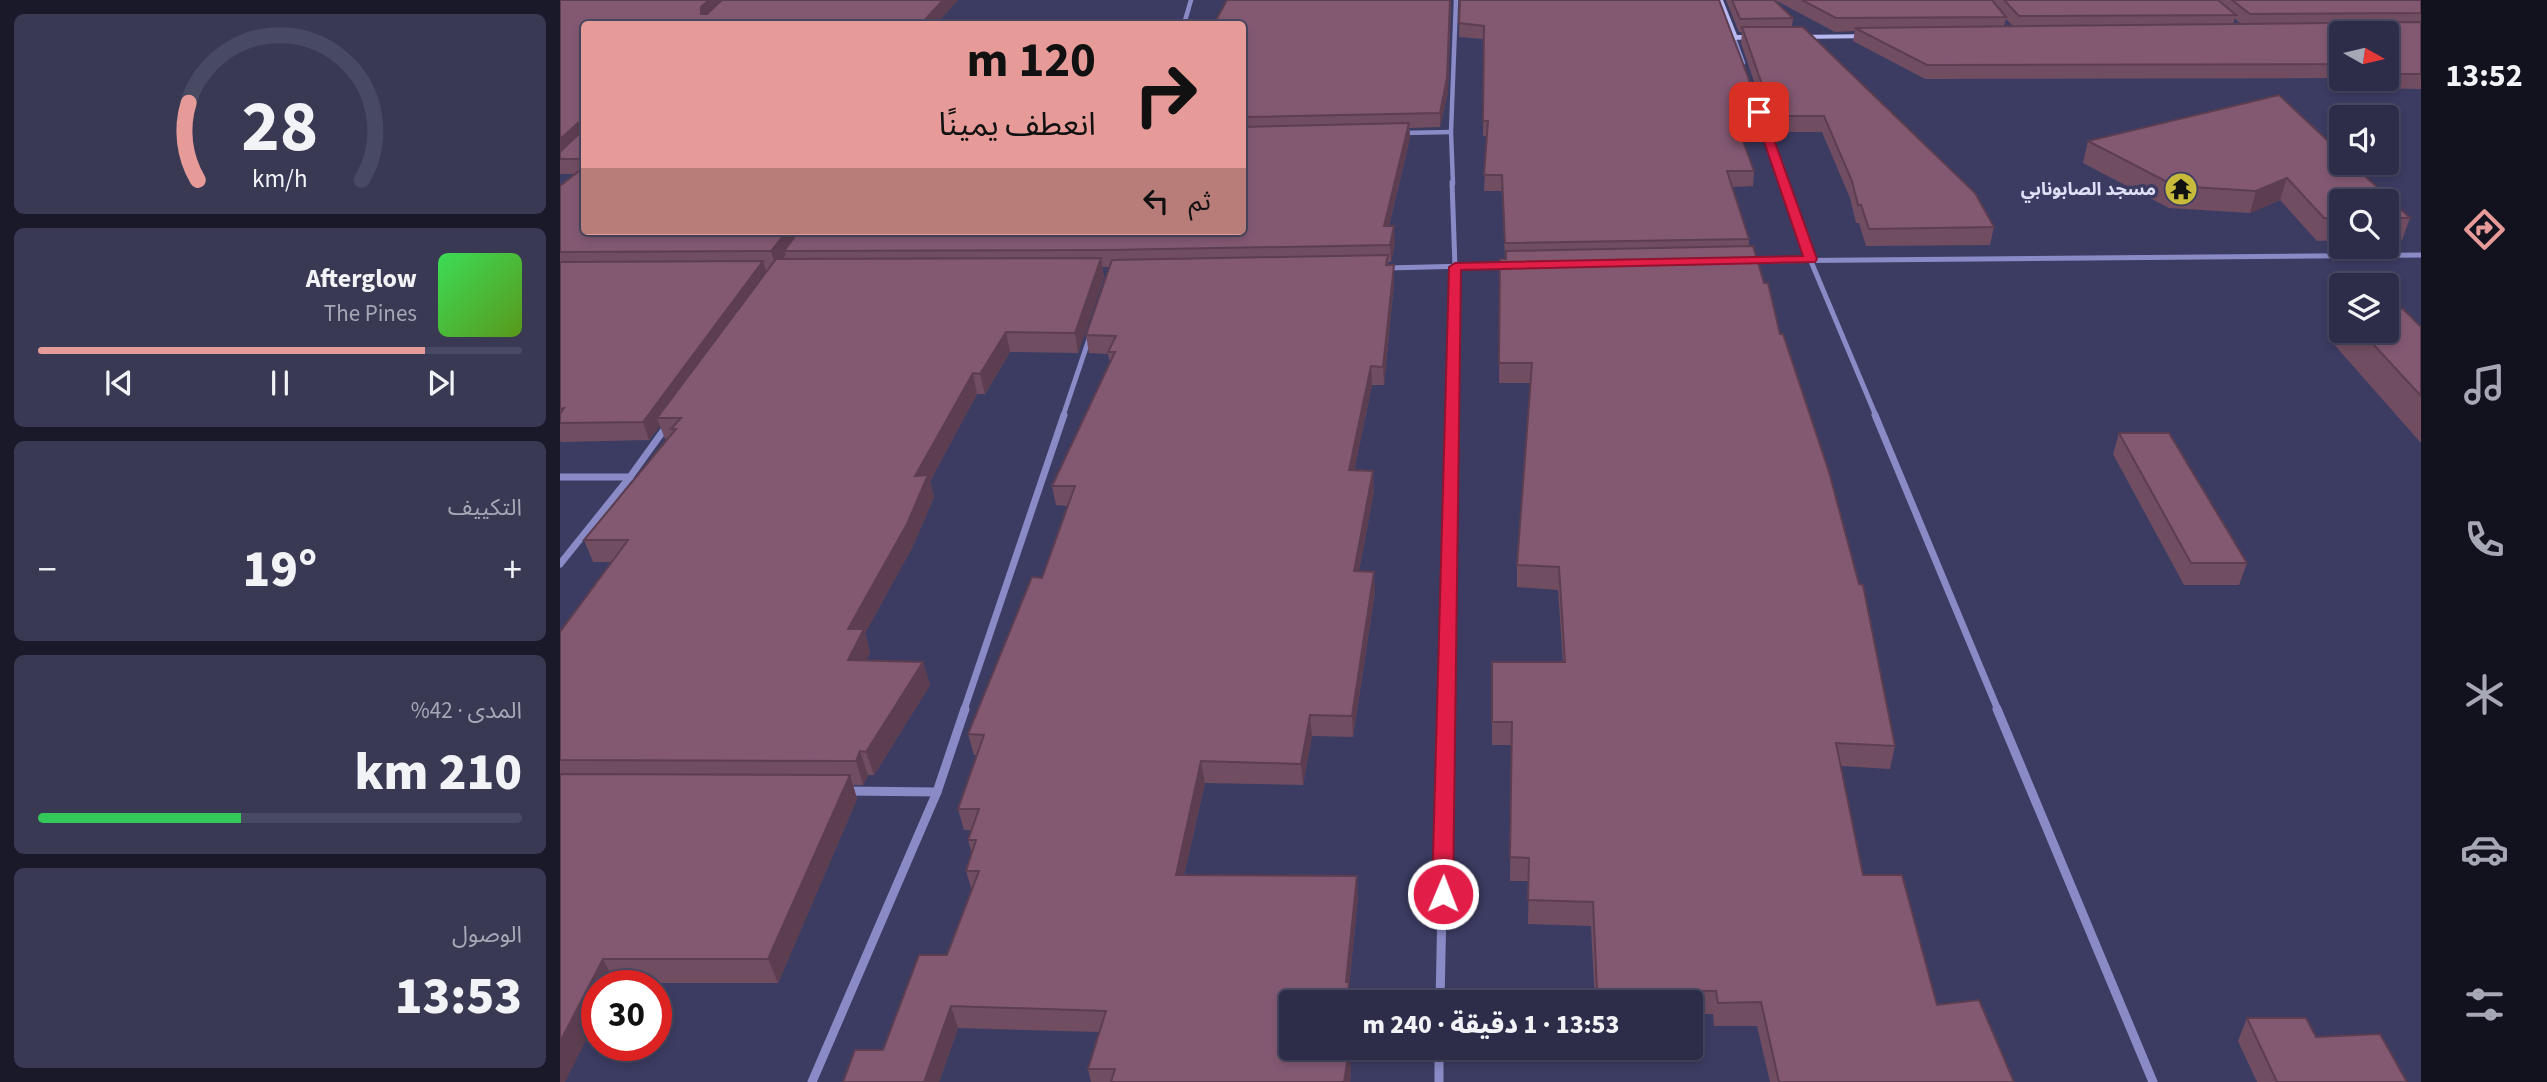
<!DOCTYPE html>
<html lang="ar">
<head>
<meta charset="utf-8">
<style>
	:root { --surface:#2d2d4a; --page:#393954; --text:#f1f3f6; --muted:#a7a8b5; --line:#484962; --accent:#e69b98 }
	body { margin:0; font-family:"Source Sans 3","Noto Sans Arabic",sans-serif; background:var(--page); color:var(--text); direction:rtl; height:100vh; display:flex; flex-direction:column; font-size:26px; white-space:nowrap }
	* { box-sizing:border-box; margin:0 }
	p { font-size:23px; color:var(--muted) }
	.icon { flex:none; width:38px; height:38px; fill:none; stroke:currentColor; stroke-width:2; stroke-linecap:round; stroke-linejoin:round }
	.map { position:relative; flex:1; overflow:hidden; direction:ltr }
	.sheet { display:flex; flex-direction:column; gap:14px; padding:14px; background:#191929; width:560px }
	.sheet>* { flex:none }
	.top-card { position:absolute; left:21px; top:21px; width:665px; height:214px; border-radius:7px; box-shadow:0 4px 10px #0003,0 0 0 2px var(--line); direction:rtl; background:#e69b98; color:#111; overflow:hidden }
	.needle { width:46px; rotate:98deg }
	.tools { position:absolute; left:1769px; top:21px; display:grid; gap:14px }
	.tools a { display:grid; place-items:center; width:70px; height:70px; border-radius:7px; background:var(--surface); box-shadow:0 4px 10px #0003,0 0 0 2px var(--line); font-size:35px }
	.speed { position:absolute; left:21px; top:970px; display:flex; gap:14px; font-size:35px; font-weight:700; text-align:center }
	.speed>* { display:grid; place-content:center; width:91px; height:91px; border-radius:50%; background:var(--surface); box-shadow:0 4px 10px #0003,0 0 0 2px var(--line); line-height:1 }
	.speed .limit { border:10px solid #d22; background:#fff; color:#111 }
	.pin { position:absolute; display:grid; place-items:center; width:60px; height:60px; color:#fff; margin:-30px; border-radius:14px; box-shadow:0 4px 10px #0006 }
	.me { position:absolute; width:77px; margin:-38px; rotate:1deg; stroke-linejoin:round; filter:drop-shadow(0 0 5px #0008) }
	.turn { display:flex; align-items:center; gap:24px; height:147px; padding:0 35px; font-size:32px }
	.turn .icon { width:91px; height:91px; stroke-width:2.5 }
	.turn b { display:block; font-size:49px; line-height:60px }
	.then { display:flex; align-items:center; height:66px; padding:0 35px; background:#0003; gap:14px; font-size:26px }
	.big { font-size:52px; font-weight:800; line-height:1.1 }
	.sheet .widget { flex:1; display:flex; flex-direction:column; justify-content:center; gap:10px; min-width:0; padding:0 24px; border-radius:10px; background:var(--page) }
	.sheet .dial { align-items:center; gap:0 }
	.dial svg { height:182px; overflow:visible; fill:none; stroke:var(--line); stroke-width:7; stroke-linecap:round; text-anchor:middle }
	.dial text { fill:var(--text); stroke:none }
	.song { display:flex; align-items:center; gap:21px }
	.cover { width:84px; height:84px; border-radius:10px; background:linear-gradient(135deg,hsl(130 70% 55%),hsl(90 70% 35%)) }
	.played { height:7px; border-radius:4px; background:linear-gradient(90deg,var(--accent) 80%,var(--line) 80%) }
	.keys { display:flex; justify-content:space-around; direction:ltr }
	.heat { display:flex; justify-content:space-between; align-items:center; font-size:38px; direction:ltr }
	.charge { height:10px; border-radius:5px; background:linear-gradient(90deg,#34c759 42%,var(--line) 0) }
	.trip { position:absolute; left:719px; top:990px; width:424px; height:70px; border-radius:7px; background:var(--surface); box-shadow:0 4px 10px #0003,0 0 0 2px var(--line); font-weight:800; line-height:70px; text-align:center; direction:rtl }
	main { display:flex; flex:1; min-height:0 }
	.menu { display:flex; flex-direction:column; width:126px; justify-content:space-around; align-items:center; background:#12121e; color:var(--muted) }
	.menu .icon { width:49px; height:49px }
	.menu .active { color:var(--accent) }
	.menu b { font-size:32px; color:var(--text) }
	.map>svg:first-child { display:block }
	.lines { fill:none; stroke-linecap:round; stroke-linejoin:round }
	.street-far3 { stroke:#8a8bc6; stroke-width:4.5 }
	.street-far2 { stroke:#8a8bc6; stroke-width:5 }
	.street-far1 { stroke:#8a8bc6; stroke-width:7 }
	.street { stroke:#8a8bc6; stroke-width:9 }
	.secondary { fill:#b8b9f1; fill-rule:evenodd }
	.wall { fill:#714d62; fill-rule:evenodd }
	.shaded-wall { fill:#5c3e50 }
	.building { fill:#835972; stroke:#5c3e50; stroke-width:2 }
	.route { fill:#e11d48; stroke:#92132f; stroke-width:2 }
	.labels { text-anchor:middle; stroke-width:7; stroke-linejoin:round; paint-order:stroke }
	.far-poi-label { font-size:18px; font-weight:bold; fill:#dfe0f8; stroke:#3c3c63; text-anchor:end }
</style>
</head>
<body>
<main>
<nav class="menu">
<b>13:52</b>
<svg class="icon active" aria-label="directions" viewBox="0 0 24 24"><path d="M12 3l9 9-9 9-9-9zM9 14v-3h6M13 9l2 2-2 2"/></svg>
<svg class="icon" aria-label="music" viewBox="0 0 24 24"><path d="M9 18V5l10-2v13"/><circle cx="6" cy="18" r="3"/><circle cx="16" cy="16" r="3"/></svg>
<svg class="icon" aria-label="phone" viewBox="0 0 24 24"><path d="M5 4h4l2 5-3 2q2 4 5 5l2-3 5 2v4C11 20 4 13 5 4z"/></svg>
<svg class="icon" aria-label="climate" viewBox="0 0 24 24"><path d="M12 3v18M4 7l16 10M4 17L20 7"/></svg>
<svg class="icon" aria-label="car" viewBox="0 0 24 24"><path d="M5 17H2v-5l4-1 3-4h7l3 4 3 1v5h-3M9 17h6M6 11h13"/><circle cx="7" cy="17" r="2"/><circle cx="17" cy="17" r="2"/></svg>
<svg class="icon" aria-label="filters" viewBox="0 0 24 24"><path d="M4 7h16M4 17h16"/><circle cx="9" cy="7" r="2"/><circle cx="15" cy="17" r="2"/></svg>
</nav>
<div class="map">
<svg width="1861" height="1082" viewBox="0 0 1861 1082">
	<rect width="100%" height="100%" fill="#3c3c63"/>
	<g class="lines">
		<g class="street-far3">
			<path d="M624,24L631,0"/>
			<path d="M1174,38L1183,63"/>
			<path d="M1200,114L1224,184"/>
			<path d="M843,133L891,132"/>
			<path d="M893,184L891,132L896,0"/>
		</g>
		<g class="street-far2">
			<path d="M1224,182L1250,259L1316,416"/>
			<path d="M1191,261L1861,255"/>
			<path d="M827,268L948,265"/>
			<path d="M503,416L530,336"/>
			<path d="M892,416L895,267L892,182"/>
		</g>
		<g class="street-far1">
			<path d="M1315,415L1438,710"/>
			<path d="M0,477H70"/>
			<path d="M0,564L70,477L106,427"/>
			<path d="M404,710L504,415"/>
			<path d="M886,710L892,415"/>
		</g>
		<g class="street">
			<path d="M1437,709L1593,1082"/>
			<path d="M287,791L377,792"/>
			<path d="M880,1003L886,709"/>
			<path d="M879,1048V1082"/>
			<path d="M252,1082L377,792L405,709"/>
		</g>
		<g class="secondary">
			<path d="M1155,0H1163L1177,35H1198L1202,37L1201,39L1171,40Z"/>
			<path d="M1314,34L1318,36L1317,38L1236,39L1232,37L1236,35Z"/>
		</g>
	</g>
	<g class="wall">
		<path d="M0,0H398L376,24H24V231H682V24L667,0H891L888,92L880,127L849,128L850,138L829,226L835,242L831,262H828V265H834V283L824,385H812L794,471L814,491L799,571L815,592L793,737L752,736L743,785L645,783L624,875L798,897L789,986L787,1049L791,1071L790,1082H531L528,1069L539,1032L398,1028L379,1082H283L323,1050L387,955L412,891L406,871L412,854L408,840L411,830H404L398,809L417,755H414L408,734L482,578L508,506L496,505L492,486L550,363L548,354L529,353L526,335L550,267H542L544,277L518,353L450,352L425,394H417L370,481L374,497L353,546L305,633L310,652L306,660L363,662L370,685L314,775H308L303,785H293L297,799L218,983H55L0,1082V632L52,562H33L24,540L108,439H105L100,426L89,440L1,442L0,440V186L15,174H0Z"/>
		<path d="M900,0L1203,117L1201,132H1180L1194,171L1193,186L1172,187L1189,239V246L1220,334L1335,746L1330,769L1281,766L1303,875L1377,1005L1454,1082H1210L1197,1026H1154L1153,1014H1130V1003H1035L1031,926L968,924L969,881H950L951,745H932V662H1003L998,590L957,587V565L971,383H939L940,259H945L942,191H924L927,136H923L924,39L899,37Z"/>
		<path d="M1166,0H1213L1233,18L1232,27L1434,227L1430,245L1306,246L1299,223H1296L1290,198L1262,132H1211L1181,43L1182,32H1179Z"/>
		<path d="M1215,0H1861V89L1809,88L1808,79H1827V33H1782V78L1365,79L1293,41L1295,31L1275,32ZM1675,18L1677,21L1682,24H1673ZM1446,19L1453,26H1444Z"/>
		<path d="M1719,95L1850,218L1842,240H1827V201H1782V240L1757,241L1720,200L1690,213L1609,208L1523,163L1528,141Z"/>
		<path d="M1782,310V331H1827L1861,327V443L1771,341Z"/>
		<path d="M1559,433L1687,563L1679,585H1624L1553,454Z"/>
		<path d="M1687,1018L1756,1037L1847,1082H1697L1678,1041Z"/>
	</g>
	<g class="shaded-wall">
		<path d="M149,0H167L145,21L141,14V7Z"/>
		<path d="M383,0H398L376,24H361Z"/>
		<path d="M890,0L888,92L880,127V113Z"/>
		<path d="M18,123L24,138L0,159V139Z"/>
		<path d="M849,123L850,138L825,242L824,226Z"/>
		<path d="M1727,178L1720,200L1690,213L1696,191Z"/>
		<path d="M834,226L835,242L831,262L830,245Z"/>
		<path d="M227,231H245L224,251L226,255L216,267L211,251Z"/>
		<path d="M541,258L544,277L518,353L515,333Z"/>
		<path d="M203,261L208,278L97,418L100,426L89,440L83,422Z"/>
		<path d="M834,265V283L824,385L823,367Z"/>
		<path d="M446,332L450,352L425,394L420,374Z"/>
		<path d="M811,366L812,385L790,490L789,470Z"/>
		<path d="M413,373L417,394L370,481L374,497L353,546L305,633L310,652L296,683L288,660V629L355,476Z"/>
		<path d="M813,471L814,491L795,592L794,571Z"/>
		<path d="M814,572L815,592L793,737L792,716Z"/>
		<path d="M363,662L370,685L314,775L306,752Z"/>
		<path d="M750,715L752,736L743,785L741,764Z"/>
		<path d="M300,751L308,775L303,785L296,761Z"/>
		<path d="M641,761L645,783L619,896L616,875Z"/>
		<path d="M290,775L297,799L218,983L208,959Z"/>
		<path d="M797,876L798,897L789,986L791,1003H787L786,982Z"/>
		<path d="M43,959L55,983L54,985H37V1019L5,1082H0V1042Z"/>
		<path d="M391,1006L398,1028L379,1082H364Z"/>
		<path d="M789,1050L791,1071L790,1082H784Z"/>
	</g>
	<g class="building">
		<path d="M0,0H149L141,7V14H147L162,0H383L361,24H24V159H0V152L22,131L23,126L18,123L0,139Z"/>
		<path d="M667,0H890L887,78L880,113L682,117V24H654Z"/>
		<path d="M900,0H1159L1203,117H1174L1194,171H1167L1189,239L945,243L942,175H924L928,121H923L924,26L899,23Z"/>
		<path d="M1172,0H1214L1233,18L1180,19Z"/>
		<path d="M1242,0H1432L1446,17L1276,18Z"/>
		<path d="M1444,0H1658L1676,15L1459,16Z"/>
		<path d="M1672,0H1861V13L1690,14Z"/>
		<path d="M1861,22V74H1827V33H1782V64L1367,65L1295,28Z"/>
		<path d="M1182,27H1243L1415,193L1434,227L1309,229L1301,205H1298L1292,181L1264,116H1213Z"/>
		<path d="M1719,95L1782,154V163H1791L1850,218H1827V201H1782V218H1764L1727,178L1696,191L1615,186L1528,141Z"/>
		<path d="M849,123L824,226H834L830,245L548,250L224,251L239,231H682V127Z"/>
		<path d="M24,167V231H227L211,251L0,252V186Z"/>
		<path d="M1193,246L1204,283H1208L1220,334H1223L1269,472L1299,584L1303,585L1335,746L1276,743L1303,875H1342L1377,1005L1419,1000L1454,1082H1219L1201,1002L1158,1003L1156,991L1037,990L1033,902L968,900L969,858L950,857L952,722H932V662H1005L999,567L957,565L972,363H939L940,259H946V251Z"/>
		<path d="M828,255L826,265H834L823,367L811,366L789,470L813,471L794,571L814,572L792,716L750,715L741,764L641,761L616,875L797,876L786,982H789L787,1003H732V1048H784V1049L789,1050L784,1082H551L555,1069H528L546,1011L391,1006L364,1082H283L295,1050H323L359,955H387L419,871H406L416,840H408L419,809H398L424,735L408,734L472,577L482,578L515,486H492L555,352H548L556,336L526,335L552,260Z"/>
		<path d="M541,258L515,333L446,332L420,374L413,373L355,476L368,475L347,524L288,629H304L288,660L363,662L306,752L300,751L296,761L0,760V632L68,540H24L116,429H111L121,418H97L216,259Z"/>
		<path d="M203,261L83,422L0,423V414L4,408L0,409V262Z"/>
		<path d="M1827,309H1843L1861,327V396L1801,331H1827Z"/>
		<path d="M1559,433H1609L1687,563H1631Z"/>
		<path d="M0,774L290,775L208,959H43L0,1042Z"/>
		<path d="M1687,1018H1746L1756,1037L1820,1034L1847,1082H1717Z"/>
	</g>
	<path class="route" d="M1196,109L1204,112L1257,259L1255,262L901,270L893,894L890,899L883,902L875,899L872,894L889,267L895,263L1243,256L1194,112Z"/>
	<defs>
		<symbol id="temple-disc" viewBox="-11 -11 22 22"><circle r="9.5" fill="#c8bb3b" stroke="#3c3c63"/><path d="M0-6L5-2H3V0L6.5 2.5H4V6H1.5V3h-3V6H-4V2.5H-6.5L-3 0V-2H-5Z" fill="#111"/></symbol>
	</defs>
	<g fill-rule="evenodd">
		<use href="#temple-disc" x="1602" y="170" width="38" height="38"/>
	</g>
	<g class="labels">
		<g class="far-poi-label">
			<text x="1596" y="195">مسجد الصابونابي</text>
		</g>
	</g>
</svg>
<div class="tools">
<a><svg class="needle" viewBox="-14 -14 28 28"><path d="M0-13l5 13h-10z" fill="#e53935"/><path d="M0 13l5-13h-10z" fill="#a7a8b5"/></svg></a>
<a><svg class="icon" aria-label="sound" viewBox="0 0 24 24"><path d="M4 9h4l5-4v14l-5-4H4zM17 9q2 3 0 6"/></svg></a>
<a><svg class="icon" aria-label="search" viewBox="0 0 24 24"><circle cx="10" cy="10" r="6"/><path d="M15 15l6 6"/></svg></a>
<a><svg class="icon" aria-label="layers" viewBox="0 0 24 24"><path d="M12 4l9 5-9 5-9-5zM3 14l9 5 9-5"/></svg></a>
</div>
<div class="speed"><div class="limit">30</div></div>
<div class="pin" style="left:1199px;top:112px;background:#d93025"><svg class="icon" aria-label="arrive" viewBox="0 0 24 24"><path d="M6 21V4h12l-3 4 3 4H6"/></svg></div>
<svg class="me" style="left:883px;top:894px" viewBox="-20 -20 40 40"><circle r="17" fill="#e11d48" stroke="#fff" stroke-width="3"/><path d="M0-11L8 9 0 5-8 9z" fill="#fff"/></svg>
<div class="trip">13:53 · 1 دقيقة · 240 m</div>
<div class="top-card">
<div class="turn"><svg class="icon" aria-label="right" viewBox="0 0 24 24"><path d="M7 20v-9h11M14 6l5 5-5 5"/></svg><div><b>120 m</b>انعطف يمينًا</div></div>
<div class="then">ثم<svg class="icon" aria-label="left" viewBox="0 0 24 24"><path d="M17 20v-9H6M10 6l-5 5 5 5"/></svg></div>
</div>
</div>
<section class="sheet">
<div class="widget dial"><svg viewBox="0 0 100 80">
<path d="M14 69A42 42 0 1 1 86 69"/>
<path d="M14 69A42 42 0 0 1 10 35" stroke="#e69b98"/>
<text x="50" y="56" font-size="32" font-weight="700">28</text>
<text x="50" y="72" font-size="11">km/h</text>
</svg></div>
<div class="widget">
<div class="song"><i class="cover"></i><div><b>Afterglow</b><p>The Pines</p></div></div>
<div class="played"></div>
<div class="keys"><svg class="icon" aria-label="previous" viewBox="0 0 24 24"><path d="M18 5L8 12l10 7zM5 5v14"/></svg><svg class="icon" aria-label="pause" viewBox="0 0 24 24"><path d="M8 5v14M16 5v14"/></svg><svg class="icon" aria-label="next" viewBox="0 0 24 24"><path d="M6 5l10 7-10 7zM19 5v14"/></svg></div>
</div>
<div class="widget"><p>التكييف</p>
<div class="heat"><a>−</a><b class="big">19°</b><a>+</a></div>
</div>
<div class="widget"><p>المدى · 42%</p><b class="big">210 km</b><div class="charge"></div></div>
<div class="widget"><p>الوصول</p><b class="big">13:53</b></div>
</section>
</main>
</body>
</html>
